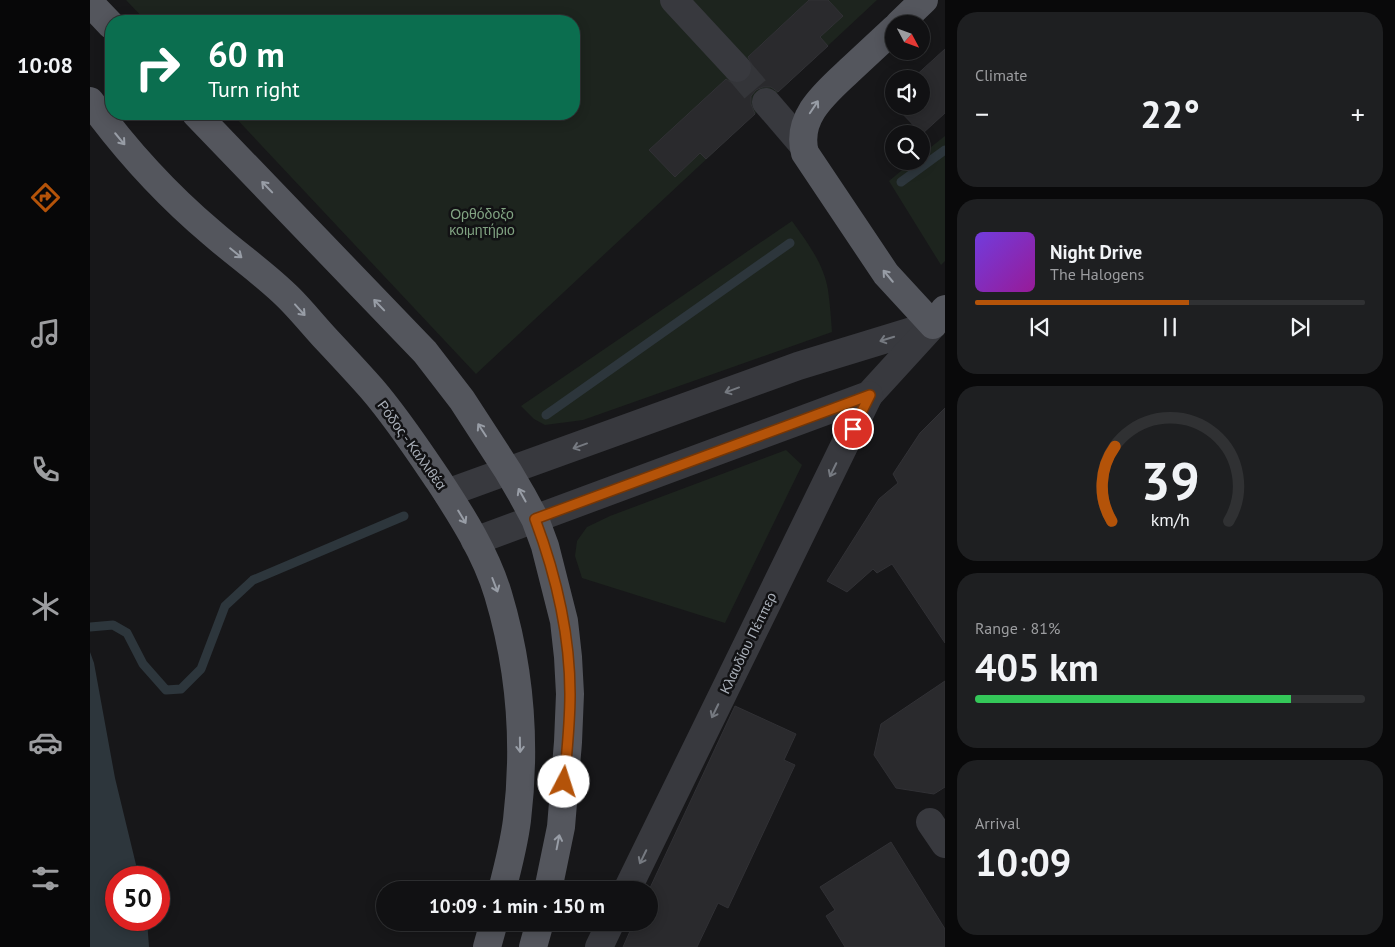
<!DOCTYPE html>
<html lang="en">
<head>
<meta charset="utf-8">
<style>
	:root { --surface:#111113; --page:#1e1f21; --text:#f1f3f6; --muted:#9c9da0; --line:#303133; --accent:#b45309 }
	body { margin:0; font-family:"PT Sans",sans-serif; background:var(--page); color:var(--text); height:100vh; display:flex; flex-direction:column; font-size:19px; white-space:nowrap }
	* { box-sizing:border-box; margin:0 }
	p { font-size:16px; color:var(--muted) }
	.icon { flex:none; width:28px; height:28px; fill:none; stroke:currentColor; stroke-width:2; stroke-linecap:round; stroke-linejoin:round }
	.map { position:relative; flex:1; overflow:hidden }
	.details { display:flex; flex-direction:column; gap:12px; padding:12px; background:#09090a; width:450px }
	.details>* { flex:none }
	.guide { position:absolute; left:15px; top:15px; width:475px; height:105px; border-radius:20px; box-shadow:0 2px 12px #0003,0 0 0 1px var(--line); background:#0b6e4f; color:#fff; overflow:hidden }
	.needle { width:32px; rotate:131deg }
	.fabs { position:absolute; left:795px; top:15px; display:grid; gap:10px }
	.fabs a { display:grid; place-items:center; width:45px; height:45px; border-radius:50%; background:var(--surface); box-shadow:0 2px 12px #0003,0 0 0 1px var(--line); font-size:25px }
	.speed { position:absolute; left:15px; top:866px; display:flex; gap:10px; font-size:25px; font-weight:700; text-align:center }
	.speed>* { display:grid; place-content:center; width:65px; height:65px; border-radius:50%; background:var(--surface); box-shadow:0 2px 12px #0003,0 0 0 1px var(--line); line-height:1 }
	.speed .limit { border:8px solid #d22; background:#fff; color:#111 }
	.pin { position:absolute; display:grid; place-items:center; width:42px; height:42px; color:#fff; margin:-21px; border:2px solid #fff; border-radius:50%; box-shadow:0 1px 5px #0007 }
	.me { position:absolute; width:55px; margin:-28px; rotate:5deg; stroke-linejoin:round; filter:drop-shadow(0 0 4px #0008) }
	.turn { display:flex; align-items:center; gap:18px; height:105px; padding:0 20px; font-size:22px }
	.turn .icon { width:65px; height:65px; stroke-width:2.5 }
	.turn b { display:block; font-size:35px; line-height:42px }
	.big { font-size:38px; font-weight:700; line-height:1.1 }
	.details .widget { flex:1; display:flex; flex-direction:column; justify-content:center; gap:8px; min-width:0; padding:0 18px; border-radius:20px; background:var(--page) }
	.details .dial { align-items:center; gap:0 }
	.dial svg { height:130px; overflow:visible; fill:none; stroke:var(--line); stroke-width:7; stroke-linecap:round; text-anchor:middle }
	.dial text { fill:var(--text); stroke:none }
	.song { display:flex; align-items:center; gap:15px }
	.cover { width:60px; height:60px; border-radius:8px; background:linear-gradient(135deg,hsl(260 70% 55%),hsl(300 70% 35%)) }
	.played { height:5px; border-radius:2px; background:linear-gradient(90deg,var(--accent) 55%,var(--line) 55%) }
	.keys { display:flex; justify-content:space-around; direction:ltr }
	.heat { display:flex; justify-content:space-between; align-items:center; font-size:28px; direction:ltr }
	.charge { height:8px; border-radius:4px; background:linear-gradient(90deg,#34c759 81%,var(--line) 0) }
	.trip { position:absolute; left:286px; top:881px; width:282px; height:50px; border-radius:25px; background:var(--surface); box-shadow:0 2px 12px #0003,0 0 0 1px var(--line); font-weight:700; line-height:50px; text-align:center }
	main { display:flex; flex:1; min-height:0 }
	.tabs { display:flex; flex-direction:column; width:90px; justify-content:space-around; align-items:center; background:#070708; color:var(--muted) }
	.tabs .icon { width:35px; height:35px }
	.tabs .current { color:var(--accent) }
	.tabs b { font-size:22px; color:var(--text) }
	.map>svg:first-child { display:block }
	.green { fill:#1d241e }
	.water { fill:#2d363c }
	.lines { fill:none; stroke-linecap:round; stroke-linejoin:round }
	.stream { stroke:#2d363c; stroke-width:9 }
	.building { fill:#2a2a2d; stroke:#313135 }
	.minor-tunnel { stroke:#343539; stroke-width:28; stroke-dasharray:28 14; stroke-linecap:butt }
	.minor { stroke:#38393e; stroke-width:28 }
	.major { stroke:#54565d; stroke-width:28 }
	.oneway { stroke:#989da6 }
	.oneway2 { stroke:#767a81 }
	.route-casing { stroke:#753606; stroke-width:12 }
	.route { stroke:#b45309; stroke-width:9 }
	.labels { text-anchor:middle; stroke-width:5; stroke-linejoin:round; paint-order:stroke }
	.park-label { font-size:14px; fill:#81a382; stroke:#121214 }
	.street-label { font-size:14px; fill:#a9afb8; stroke:#121214 }
</style>
</head>
<body>
<main>
<nav class="tabs">
<b>10:08</b>
<svg class="icon current" aria-label="directions" viewBox="0 0 24 24"><path d="M12 3l9 9-9 9-9-9zM9 14v-3h6M13 9l2 2-2 2"/></svg>
<svg class="icon" aria-label="music" viewBox="0 0 24 24"><path d="M9 18V5l10-2v13"/><circle cx="6" cy="18" r="3"/><circle cx="16" cy="16" r="3"/></svg>
<svg class="icon" aria-label="phone" viewBox="0 0 24 24"><path d="M5 4h4l2 5-3 2q2 4 5 5l2-3 5 2v4C11 20 4 13 5 4z"/></svg>
<svg class="icon" aria-label="climate" viewBox="0 0 24 24"><path d="M12 3v18M4 7l16 10M4 17L20 7"/></svg>
<svg class="icon" aria-label="car" viewBox="0 0 24 24"><path d="M5 17H2v-5l4-1 3-4h7l3 4 3 1v5h-3M9 17h6M6 11h13"/><circle cx="7" cy="17" r="2"/><circle cx="17" cy="17" r="2"/></svg>
<svg class="icon" aria-label="filters" viewBox="0 0 24 24"><path d="M4 7h16M4 17h16"/><circle cx="9" cy="7" r="2"/><circle cx="15" cy="17" r="2"/></svg>
</nav>
<div class="map">
<svg width="855" height="947" viewBox="0 0 855 947">
	<rect width="100%" height="100%" fill="#171719"/>
	<g class="green">
		<path d="M36,0H787L386,374L142,114H484V21H56Z"/>
		<path d="M855,136V261L851,265L799,181L823,161H831V155Z"/>
		<path d="M702,221C717,242 734,264 738,290C740,304 741,318 742,332L493,420L455,425L444,419L431,406Z"/>
		<path d="M696,450L712,465L635,623L492,578L485,556L487,541L497,527L520,516Z"/>
	</g>
	<path class="water" d="M0,652L4,663L25,778L49,877L26,878V920H57L59,947H0Z"/>
	<g class="lines">
		<g class="stream">
			<path d="M811,182L855,150"/>
			<path d="M456,415L700,243"/>
			<path d="M0,627L23,625L37,633L53,664L76,690L91,689L111,669L135,606L163,580L314,516"/>
		</g>
	</g>
	<g class="building">
		<path d="M719,0H738L753,16L730,37L738,46L688,92L681,87H673L666,90L661,96V104L665,114L616,159L610,153L585,177L559,150L636,79L642,83H650L658,79L662,72V65L658,57Z"/>
		<path d="M855,49V113L832,134L805,106H831V79H822Z"/>
		<path d="M855,408V643L802,564L787,573L783,569L757,592L737,581L789,499L808,483L803,474L830,433Z"/>
		<path d="M855,681V787L844,794L806,788L784,755L791,724Z"/>
		<path d="M645,706L706,734L694,760L705,765L638,908L628,903L607,947H533L544,922H560L559,890Z"/>
		<path d="M801,842L855,929V947H755L736,916L745,910L730,887Z"/>
	</g>
	<g class="lines">
		<path class="minor-tunnel" d="M647,68L676,102"/>
		<g class="minor">
			<path d="M584,0L647,68"/>
			<path d="M676,102L713,145"/>
			<path d="M357,493L708,366L842,325"/>
			<path d="M385,541L779,395L843,325"/>
			<path d="M840,822L855,844"/>
			<path d="M537,890L779,395"/>
			<path d="M509,947L521,922"/>
		</g>
		<g class="major">
			<path d="M0,3L21,25"/>
			<path d="M809,24L834,0"/>
			<path d="M804,29C790,42 775,56 761,69C738,91 705,116 715,153L796,274L843,325L855,309"/>
			<path d="M0,101C35,149 77,195 122,233C147,255 175,274 199,298C212,311 224,326 237,340C252,356 267,372 282,389C307,418 328,450 349,481C372,516 396,554 408,594C430,667 436,745 427,820C424,844 418,867 412,890"/>
			<path d="M106,114L335,352L372,400L418,471L432,495L445,519L455,546L474,621L478,657L480,694L478,742L471,827L458,890"/>
			<path d="M397,947L404,922"/>
			<path d="M443,947L450,922"/>
		</g>
	</g>
	<defs><path id="oneway-shaft" d="M-6 0H5M1.5-3L5.5 0L1.5 3" fill="none" stroke-width="1.6" stroke-linecap="round" stroke-linejoin="round" transform="scale(1.25)"/></defs>
	<g class="oneway">
		<use href="#oneway-shaft" transform="translate(724 107) rotate(-56)"/>
		<use href="#oneway-shaft" transform="translate(30 139) rotate(50)"/>
		<use href="#oneway-shaft" transform="translate(177 187) rotate(-134)"/>
		<use href="#oneway-shaft" transform="translate(146 253) rotate(39)"/>
		<use href="#oneway-shaft" transform="translate(798 276) rotate(-130)"/>
		<use href="#oneway-shaft" transform="translate(289 305) rotate(-134)"/>
		<use href="#oneway-shaft" transform="translate(210 310) rotate(48)"/>
		<use href="#oneway-shaft" transform="translate(392 430) rotate(-123)"/>
		<use href="#oneway-shaft" transform="translate(432 495) rotate(-119)"/>
		<use href="#oneway-shaft" transform="translate(372 517) rotate(59)"/>
		<use href="#oneway-shaft" transform="translate(405 585) rotate(69)"/>
		<use href="#oneway-shaft" transform="translate(430 745) rotate(89)"/>
		<use href="#oneway-shaft" transform="translate(468 842) rotate(-79)"/>
	</g>
	<g class="oneway2">
		<use href="#oneway-shaft" transform="translate(797 339) rotate(163)"/>
		<use href="#oneway-shaft" transform="translate(642 390) rotate(160)"/>
		<use href="#oneway-shaft" transform="translate(490 446) rotate(160)"/>
		<use href="#oneway-shaft" transform="translate(743 470) rotate(116)"/>
		<use href="#oneway-shaft" transform="translate(625 711) rotate(116)"/>
		<use href="#oneway-shaft" transform="translate(553 857) rotate(116)"/>
	</g>
	<g class="lines">
		<defs>
			<path id="route" d="M474,782C477,753 480,723 480,694C480,634 466,575 445,519L780,395L763,429"/>
		</defs>
		<use href="#route" class="route-casing"/>
		<use href="#route" class="route"/>
	</g>
	<g class="labels">
		<g class="park-label">
			<text x="392" y="219">Ορθόδοξο<tspan x="392" dy="16">κοιμητήριο</tspan></text>
		</g>
		<g class="street-label">
			<text transform="translate(322 445) rotate(54)" y="5">Ρόδος - Καλλιθέα</text>
			<text transform="translate(658 643) rotate(-64)" y="5">Κλαυδίου Πέππερ</text>
		</g>
	</g>
</svg>
<div class="fabs">
<a><svg class="needle" viewBox="-14 -14 28 28"><path d="M0-13l5 13h-10z" fill="#e53935"/><path d="M0 13l5-13h-10z" fill="#9c9da0"/></svg></a>
<a><svg class="icon" aria-label="sound" viewBox="0 0 24 24"><path d="M4 9h4l5-4v14l-5-4H4zM17 9q2 3 0 6"/></svg></a>
<a><svg class="icon" aria-label="search" viewBox="0 0 24 24"><circle cx="10" cy="10" r="6"/><path d="M15 15l6 6"/></svg></a>
</div>
<div class="speed"><div class="limit">50</div></div>
<div class="pin" style="left:763px;top:429px;background:#d93025"><svg class="icon" aria-label="arrive" viewBox="0 0 24 24"><path d="M6 21V4h12l-3 4 3 4H6"/></svg></div>
<svg class="me" style="left:474px;top:782px" viewBox="-20 -20 40 40"><circle r="19" fill="#fff"/><path d="M0-13L10 11 0 6-10 11z" fill="#b45309"/></svg>
<div class="trip">10:09 · 1 min · 150 m</div>
<div class="guide">
<div class="turn"><svg class="icon" aria-label="right" viewBox="0 0 24 24"><path d="M7 20v-9h11M14 6l5 5-5 5"/></svg><div><b>60 m</b>Turn right</div></div>
</div>
</div>
<section class="details">
<div class="widget"><p>Climate</p>
<div class="heat"><a>−</a><b class="big">22°</b><a>+</a></div>
</div>
<div class="widget">
<div class="song"><i class="cover"></i><div><b>Night Drive</b><p>The Halogens</p></div></div>
<div class="played"></div>
<div class="keys"><svg class="icon" aria-label="previous" viewBox="0 0 24 24"><path d="M18 5L8 12l10 7zM5 5v14"/></svg><svg class="icon" aria-label="pause" viewBox="0 0 24 24"><path d="M8 5v14M16 5v14"/></svg><svg class="icon" aria-label="next" viewBox="0 0 24 24"><path d="M6 5l10 7-10 7zM19 5v14"/></svg></div>
</div>
<div class="widget dial"><svg viewBox="0 0 100 80">
<path d="M14 69A42 42 0 1 1 86 69"/>
<path d="M14 69A42 42 0 0 1 16 23" stroke="#b45309"/>
<text x="50" y="56" font-size="32" font-weight="700">39</text>
<text x="50" y="72" font-size="11">km/h</text>
</svg></div>
<div class="widget"><p>Range · 81%</p><b class="big">405 km</b><div class="charge"></div></div>
<div class="widget"><p>Arrival</p><b class="big">10:09</b></div>
</section>
</main>
</body>
</html>
